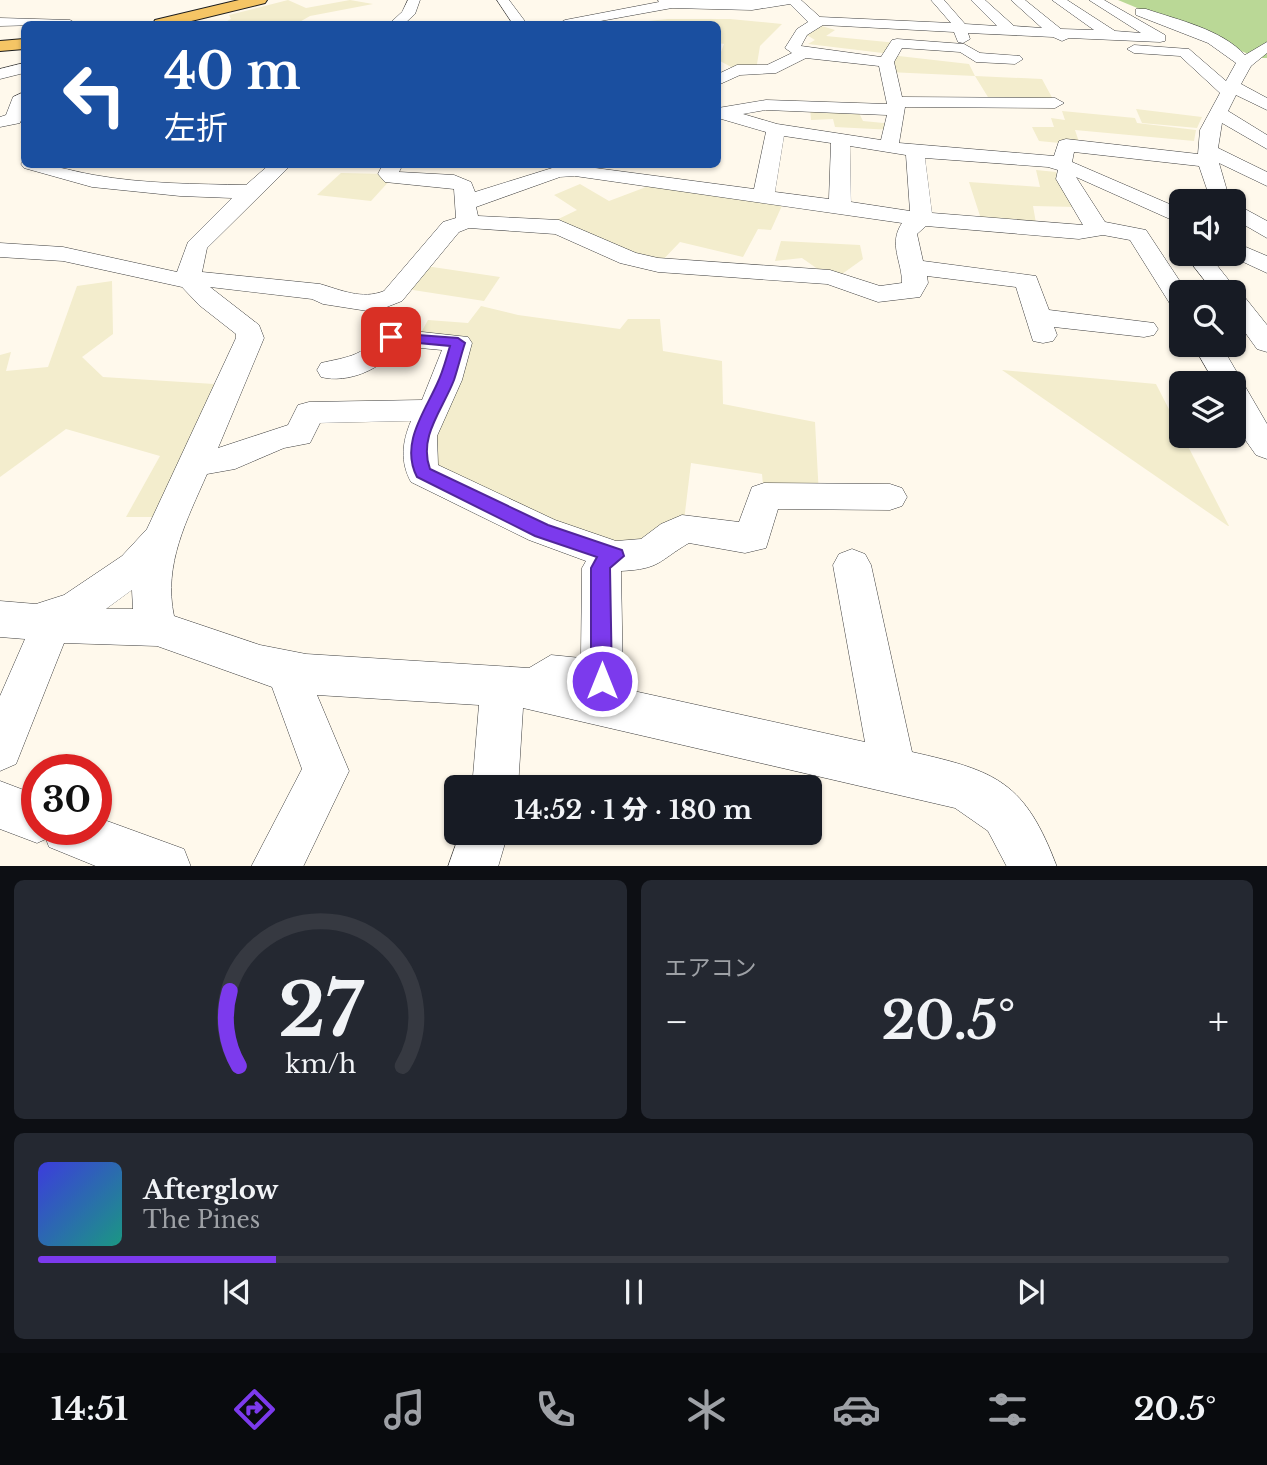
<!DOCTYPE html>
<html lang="ja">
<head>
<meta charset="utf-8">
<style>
	:root { --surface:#171b24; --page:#242831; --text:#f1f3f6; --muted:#9ea1a6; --line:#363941; --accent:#7c3aed }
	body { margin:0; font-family:"Libre Baskerville","Noto Sans JP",serif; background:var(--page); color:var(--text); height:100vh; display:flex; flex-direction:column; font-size:26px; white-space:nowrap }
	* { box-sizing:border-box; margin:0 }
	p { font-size:23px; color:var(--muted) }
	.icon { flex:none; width:38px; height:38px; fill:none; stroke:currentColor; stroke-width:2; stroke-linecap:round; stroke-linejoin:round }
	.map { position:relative; height:866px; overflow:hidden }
	.panel { display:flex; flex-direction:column; gap:14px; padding:14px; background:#0d0f14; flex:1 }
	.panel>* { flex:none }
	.hud { position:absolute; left:21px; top:21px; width:700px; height:147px; border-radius:10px; box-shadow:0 2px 5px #0004; background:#1a4fa0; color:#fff; overflow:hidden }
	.tools { position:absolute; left:1169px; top:189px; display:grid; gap:14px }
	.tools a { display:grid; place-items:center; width:77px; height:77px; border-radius:10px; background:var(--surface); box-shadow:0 2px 5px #0004; font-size:35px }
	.speed { position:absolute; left:21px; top:754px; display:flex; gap:14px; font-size:35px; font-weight:700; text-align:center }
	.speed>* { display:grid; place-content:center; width:91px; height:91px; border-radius:50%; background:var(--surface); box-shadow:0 2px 5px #0004; line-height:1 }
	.speed .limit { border:10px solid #d22; background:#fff; color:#111 }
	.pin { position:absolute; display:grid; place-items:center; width:60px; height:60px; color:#fff; margin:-30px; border-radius:14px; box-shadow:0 4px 10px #0006 }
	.me { position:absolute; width:77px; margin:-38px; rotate:0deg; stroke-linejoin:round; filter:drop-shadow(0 0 5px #0008) }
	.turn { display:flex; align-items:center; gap:24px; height:147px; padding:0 28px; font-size:32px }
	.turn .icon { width:91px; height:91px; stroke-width:2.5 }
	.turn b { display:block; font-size:49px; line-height:60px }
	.big { font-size:52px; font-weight:800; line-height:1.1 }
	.panel .widget { flex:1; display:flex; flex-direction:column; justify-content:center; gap:10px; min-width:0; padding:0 24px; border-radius:10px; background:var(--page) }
	.panel .dial { align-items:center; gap:0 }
	.dial svg { height:182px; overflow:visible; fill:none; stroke:var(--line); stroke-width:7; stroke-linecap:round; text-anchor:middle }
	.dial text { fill:var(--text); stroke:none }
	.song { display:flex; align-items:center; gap:21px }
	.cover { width:84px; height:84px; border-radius:10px; background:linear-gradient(135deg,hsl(240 70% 55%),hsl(170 70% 35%)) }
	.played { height:7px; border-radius:4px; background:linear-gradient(90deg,var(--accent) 20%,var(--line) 20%) }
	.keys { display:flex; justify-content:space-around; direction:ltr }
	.heat { display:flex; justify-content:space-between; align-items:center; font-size:38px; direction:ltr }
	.panel .tiles { flex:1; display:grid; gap:14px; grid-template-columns:1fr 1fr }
	.widget:last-child { grid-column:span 2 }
	.trip { position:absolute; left:444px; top:775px; width:378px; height:70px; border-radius:10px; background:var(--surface); box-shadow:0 2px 5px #0004; font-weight:800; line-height:70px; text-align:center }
	.tabs { display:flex; height:112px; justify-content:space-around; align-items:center; background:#090b0e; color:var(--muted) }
	.tabs .icon { width:49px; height:49px }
	.tabs .on { color:var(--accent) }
	.tabs b { font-size:32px; color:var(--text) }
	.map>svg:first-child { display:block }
	.farmland { fill:#f3edcd }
	.forest { fill:#bad896 }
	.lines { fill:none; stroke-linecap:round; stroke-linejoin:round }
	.minor-casing { stroke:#3f3f3f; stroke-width:1 }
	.major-casing { stroke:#1d1d1d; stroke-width:2 }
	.minor { fill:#fff; fill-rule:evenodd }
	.major { fill:#f5c565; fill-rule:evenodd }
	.route { fill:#7c3aed; stroke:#51269a; stroke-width:2 }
</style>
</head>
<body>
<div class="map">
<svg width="1267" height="867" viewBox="0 0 1267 867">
	<rect width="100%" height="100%" fill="#fff9ec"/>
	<g class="farmland">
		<path d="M288,0L306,8L350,0L373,4L310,16L296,24H221L231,19L229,15Z"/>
		<path d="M668,19H730L782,24L760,46L756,70H737L718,60L724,44L718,43V24H641L638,22Z"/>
		<path d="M815,24L835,30L826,36L897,43L891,54L808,44L815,40L802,32Z"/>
		<path d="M890,55L969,64L975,76L1042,79L1055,103L991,102L975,76L888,72Z"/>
		<path d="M810,107L857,109L863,121L894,124L893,130L835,127L833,119L811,120Z"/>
		<path d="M1136,109L1202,117L1197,128L1142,123Z"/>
		<path d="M1062,111L1135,118L1137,123L1196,130L1194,141L1075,130L1080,145L1039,141L1032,127H1054L1051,118L1065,120Z"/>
		<path d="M1036,170L1056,172L1076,207L1033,206L1036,223L981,219L969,182L1040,187Z"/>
		<path d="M341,173L388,174L392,178L371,201L317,195Z"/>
		<path d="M662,181L785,199L771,230L758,229L743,257L680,242L658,265L546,225L577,210L554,195L580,184L609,201Z"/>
		<path d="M781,241L860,245L863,259L842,274L822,272L802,258L775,261Z"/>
		<path d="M419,265L500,277L484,301L400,288Z"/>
		<path d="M112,281L113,334L82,357L103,377L230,385L171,517H126L160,456L66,429L0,477V355L11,352L6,371L48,367L77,286Z"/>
		<path d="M481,306L518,315L620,329L628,319H660L663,351L722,361L723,404L815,422L819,496H764L762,474L691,463L683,529L615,556L423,473L458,343L418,338L428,320L468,323Z"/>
		<path d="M1002,370L1156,384L1229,526H1228Z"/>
	</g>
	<path class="forest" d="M1118,0H1267V58H1258Z"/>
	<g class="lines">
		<defs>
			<g id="minor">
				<path d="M408,0H420L415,14L404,24H389L402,12Z"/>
				<path d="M497,0H509L527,24H513Z"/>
				<path d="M658,0H801L820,17L951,23L931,0H944L965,24L997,26L971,0H985L1014,26L1042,28L1011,0H1025L1061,29L1094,30L1052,0H1067L1115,31L1141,33L1089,0H1104L1165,35V41L1160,42L1069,38L1062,41L1053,37L968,33L970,39L963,43L958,42L954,32L823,25L807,35L801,46L881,57L892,40L897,39L964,44L980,53L1020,56L1023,59L1015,64L976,62L960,52L902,48L894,62L902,97L1055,98L1064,103L1055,108L905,107L899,143L1054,156L1059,141L1066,139L1198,154L1200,130L1220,93L1180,56L1134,53L1127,49L1134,45L1189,49L1226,81L1236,63L1208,43L1136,15V9H1146C1178,20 1221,29 1245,55L1267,42V53L1251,66L1241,84L1267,98V110L1236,95L1228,111L1267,135V149L1222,123L1218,148L1267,172V186L1219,163L1228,194L1234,201H1211L1199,166L1074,152L1072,162L1181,209V224L1076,177L1105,222L1146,230L1187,292H1181V310L1172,307L1130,240L1103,235L1079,239L926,226L917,234L923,261L1036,276L1049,310L1154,323L1158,329L1154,335L1144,337L1054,327L1057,335L1053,341L1043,343L1033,341L1016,287L927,276L928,283L920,297L878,302L827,284L658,272L620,263L555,234L469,228L459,232L402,301L374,312L323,304L312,299L210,287L259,325L264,338L218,448L288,425L298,405L309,402L422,400L442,350L398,346C383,369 348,384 321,377L317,370L321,363C346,357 372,356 378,326L373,320L377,314C388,311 398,313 405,323L404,330L468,337L472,343L462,380L437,436L438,465L555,520L616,541L641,539L661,524L682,515L739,522L752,487L764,483L890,484L902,488L907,497L902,506L890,510L778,509L766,548L745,553L689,543C658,561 661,569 621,571L623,681L620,688L865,742L833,565L839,554L852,549L865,554L871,565L912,752C997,771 1025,782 1057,867H1007L988,831L955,808L523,708L518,788H472L479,705L317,695L349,771L303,867H251L302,769L272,687L157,646L64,643L16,764L0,771V696L25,639L0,637V601L36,604L64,595L122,556L147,529L236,338V334L199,305L182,287L63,261L0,257V243L63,247L177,272L188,242L232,198L180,196L92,187L24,168L21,164L24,160V164C54,164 66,170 94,175C144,184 196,184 246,185L270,164H292L207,248L202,272L320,284C341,290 362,300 384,291L443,222L456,218L454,189L385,182L378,174L383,164H403L399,172L454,175L471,182L475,192L565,164L754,189L766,132L718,118V108L766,100L887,104L879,66L806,58L776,73L740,75L718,85V74L737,65H767L792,53L785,48L797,29L808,22L790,4L752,10L672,8L584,24H558L565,20L659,2ZM766,110L887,115L881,140L777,124L743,114ZM784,136L831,143L829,199L775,192ZM850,146L906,155L910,211L851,202ZM925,158L1048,167L1058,170L1056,179L1083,225L932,213ZM575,176L902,223C888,244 902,261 902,283L880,286L830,270L658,258L636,253L559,220L478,216L476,207L560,177ZM411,421C402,442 400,462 411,482L529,540L586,561L582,568L581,658L551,655L529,668L306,654L260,645L174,616C163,564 187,520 207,474L235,469L284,448L310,443L320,423ZM132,590L133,609H106Z"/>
				<path d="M0,18L70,20L77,24L0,26Z"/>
				<path d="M24,63V73L0,79V69Z"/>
				<path d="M24,92V113L20,123L0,127V117L6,115L13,97Z"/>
				<path d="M1234,203L1267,221V238L1234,219Z"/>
				<path d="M1234,242L1267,256V273L1226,254H1234Z"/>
				<path d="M1184,254H1208L1239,293L1243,295L1267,325V352L1257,349L1234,317V292H1214Z"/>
				<path d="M1193,345H1221L1267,424V459L1256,455L1234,424V383H1215Z"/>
				<path d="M0,781L37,795V830H96V817L184,849L191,867H98L49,847L46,839L37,843L0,829Z"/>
				<path d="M460,833H508L498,867H448Z"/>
			</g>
			<g id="major">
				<path d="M239,0H267L265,3L179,24H153L155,20Z"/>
				<path d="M24,39V49L0,51V41Z"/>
			</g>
		</defs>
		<use href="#minor" class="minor-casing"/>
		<use href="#major" class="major-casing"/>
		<use href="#minor" class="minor"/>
		<use href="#major" class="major"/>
	</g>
	<path class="route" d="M391,333L458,338L465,343C461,355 458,368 454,380C443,409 418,437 430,469L548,525L622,550L624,556L610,568L612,681L609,689L602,692L594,689L591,681V568L597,557L535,536L417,477C400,444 424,413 437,384C443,372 446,359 450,346L386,340L384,337Z"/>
</svg>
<div class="tools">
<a><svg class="icon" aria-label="sound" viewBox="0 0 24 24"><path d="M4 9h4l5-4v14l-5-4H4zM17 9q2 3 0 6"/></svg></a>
<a><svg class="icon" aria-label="search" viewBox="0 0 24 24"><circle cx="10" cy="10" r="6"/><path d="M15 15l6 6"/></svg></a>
<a><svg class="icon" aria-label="layers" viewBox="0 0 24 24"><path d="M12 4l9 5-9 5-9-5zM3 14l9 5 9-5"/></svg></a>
</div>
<div class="speed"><div class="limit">30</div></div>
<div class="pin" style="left:391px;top:337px;background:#d93025"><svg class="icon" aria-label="arrive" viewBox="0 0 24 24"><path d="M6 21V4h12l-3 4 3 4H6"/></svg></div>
<svg class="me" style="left:602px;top:681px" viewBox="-20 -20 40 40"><circle r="17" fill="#7c3aed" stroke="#fff" stroke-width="3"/><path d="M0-11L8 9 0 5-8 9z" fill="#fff"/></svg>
<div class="trip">14:52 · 1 分 · 180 m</div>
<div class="hud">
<div class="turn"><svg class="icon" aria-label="left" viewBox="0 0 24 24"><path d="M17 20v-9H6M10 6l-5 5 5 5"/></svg><div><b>40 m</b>左折</div></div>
</div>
</div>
<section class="panel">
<div class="tiles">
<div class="widget dial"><svg viewBox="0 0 100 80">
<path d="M14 69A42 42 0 1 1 86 69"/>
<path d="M14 69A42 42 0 0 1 10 36" stroke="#7c3aed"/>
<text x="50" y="56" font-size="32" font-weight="700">27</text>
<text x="50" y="72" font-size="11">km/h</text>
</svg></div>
<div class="widget"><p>エアコン</p>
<div class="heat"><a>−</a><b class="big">20.5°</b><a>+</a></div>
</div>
<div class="widget">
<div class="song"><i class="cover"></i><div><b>Afterglow</b><p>The Pines</p></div></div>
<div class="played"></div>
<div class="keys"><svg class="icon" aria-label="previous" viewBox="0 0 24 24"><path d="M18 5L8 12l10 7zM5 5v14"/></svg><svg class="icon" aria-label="pause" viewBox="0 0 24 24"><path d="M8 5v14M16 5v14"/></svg><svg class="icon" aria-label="next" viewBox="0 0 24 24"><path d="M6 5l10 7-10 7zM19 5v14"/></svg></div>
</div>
</div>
</section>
<nav class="tabs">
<b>14:51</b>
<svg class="icon on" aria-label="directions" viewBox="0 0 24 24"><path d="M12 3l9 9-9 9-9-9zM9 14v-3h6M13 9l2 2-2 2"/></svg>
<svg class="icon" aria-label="music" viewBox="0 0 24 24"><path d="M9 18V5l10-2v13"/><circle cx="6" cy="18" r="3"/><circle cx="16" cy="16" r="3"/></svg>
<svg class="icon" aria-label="phone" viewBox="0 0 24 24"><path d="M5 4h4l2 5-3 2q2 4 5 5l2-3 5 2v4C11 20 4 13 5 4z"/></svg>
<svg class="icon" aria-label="climate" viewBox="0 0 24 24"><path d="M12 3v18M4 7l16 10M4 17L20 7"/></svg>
<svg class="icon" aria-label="car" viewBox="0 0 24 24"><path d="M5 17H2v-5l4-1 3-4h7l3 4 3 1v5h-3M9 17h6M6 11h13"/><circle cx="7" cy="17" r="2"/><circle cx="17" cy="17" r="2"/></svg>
<svg class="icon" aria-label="filters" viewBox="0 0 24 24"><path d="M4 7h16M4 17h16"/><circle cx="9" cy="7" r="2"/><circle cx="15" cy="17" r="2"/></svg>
<b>20.5°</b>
</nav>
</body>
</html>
